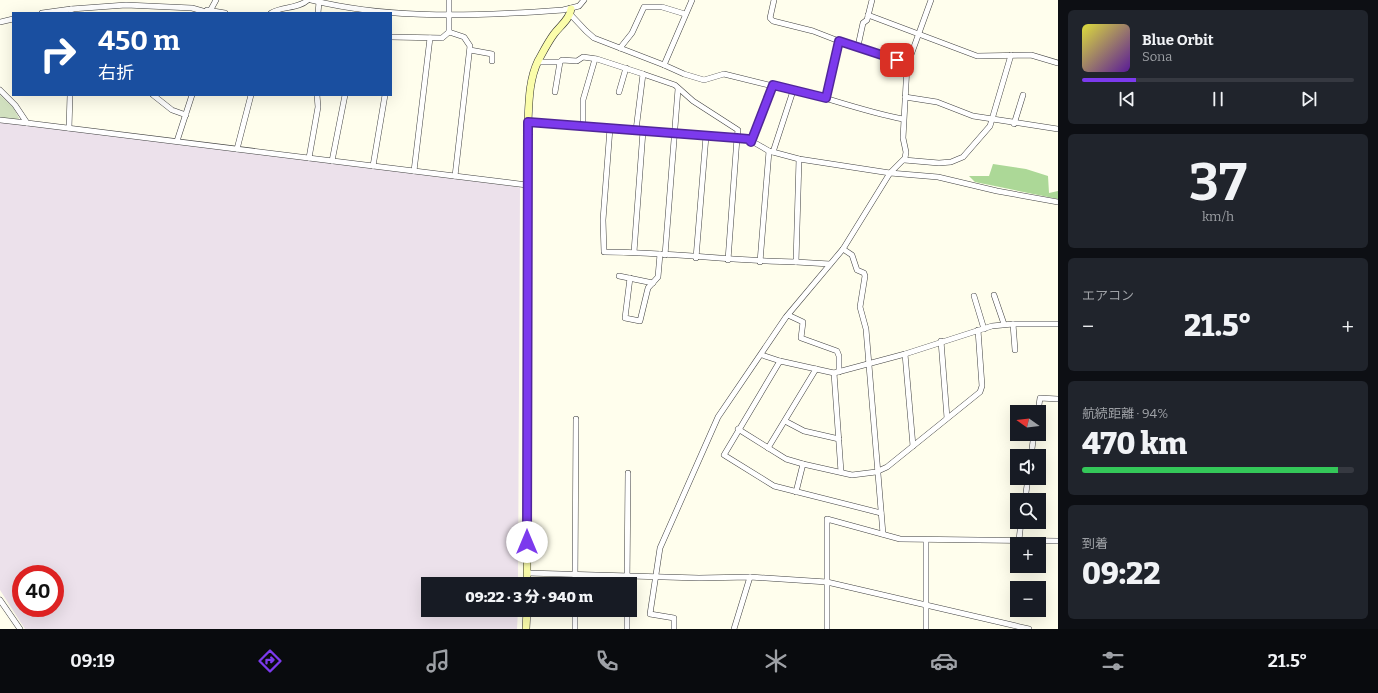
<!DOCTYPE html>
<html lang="ja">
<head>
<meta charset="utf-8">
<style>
	:root { --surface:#171b24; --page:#20242c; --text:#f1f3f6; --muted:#9ea1a6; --line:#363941; --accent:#7c3aed }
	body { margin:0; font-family:Bitter,"Noto Sans JP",serif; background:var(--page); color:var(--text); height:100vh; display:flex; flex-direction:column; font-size:15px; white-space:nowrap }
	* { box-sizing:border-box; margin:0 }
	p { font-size:13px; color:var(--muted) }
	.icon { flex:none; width:22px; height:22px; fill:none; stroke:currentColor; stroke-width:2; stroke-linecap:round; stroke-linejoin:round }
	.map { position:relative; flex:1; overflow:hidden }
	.details { display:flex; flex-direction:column; gap:10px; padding:10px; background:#0d0f14; width:320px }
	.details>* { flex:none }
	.guide { position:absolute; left:12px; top:12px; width:380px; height:84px; border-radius:0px; box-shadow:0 4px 16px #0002; background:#1a4fa0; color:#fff; overflow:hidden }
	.needle { width:26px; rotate:284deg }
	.controls { position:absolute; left:1010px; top:405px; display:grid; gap:8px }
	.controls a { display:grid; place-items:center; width:36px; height:36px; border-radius:0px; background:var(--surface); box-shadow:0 4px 16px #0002; font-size:20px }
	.speed { position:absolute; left:12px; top:565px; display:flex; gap:8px; font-size:20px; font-weight:700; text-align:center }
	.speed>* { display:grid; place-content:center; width:52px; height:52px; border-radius:50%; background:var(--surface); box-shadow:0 4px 16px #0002; line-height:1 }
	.speed .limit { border:6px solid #d22; background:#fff; color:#111 }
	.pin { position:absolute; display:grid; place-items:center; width:34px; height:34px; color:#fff; margin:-17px; border-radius:8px; box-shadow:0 2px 6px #0006 }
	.me { position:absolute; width:44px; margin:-22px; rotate:0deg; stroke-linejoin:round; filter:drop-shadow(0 0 3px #0008) }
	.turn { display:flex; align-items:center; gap:14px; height:84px; padding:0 20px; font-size:18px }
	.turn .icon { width:52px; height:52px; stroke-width:2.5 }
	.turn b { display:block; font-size:28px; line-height:34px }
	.big { font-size:30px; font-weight:800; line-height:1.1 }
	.details .widget { flex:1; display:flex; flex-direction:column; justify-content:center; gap:6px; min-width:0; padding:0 14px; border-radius:6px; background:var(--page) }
	.details .dial { align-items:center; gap:0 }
	.dial b { font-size:52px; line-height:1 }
	.song { display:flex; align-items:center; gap:12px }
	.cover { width:48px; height:48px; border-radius:6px; background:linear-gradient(135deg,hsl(60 70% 55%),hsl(270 70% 35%)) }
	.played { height:4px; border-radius:2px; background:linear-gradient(90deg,var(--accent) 20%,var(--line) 20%) }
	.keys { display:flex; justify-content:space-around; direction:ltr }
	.heat { display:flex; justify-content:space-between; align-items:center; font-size:22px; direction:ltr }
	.charge { height:6px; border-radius:3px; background:linear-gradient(90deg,#34c759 94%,var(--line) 0) }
	.trip { position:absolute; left:421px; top:577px; width:216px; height:40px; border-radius:0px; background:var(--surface); box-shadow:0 4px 16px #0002; font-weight:800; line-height:40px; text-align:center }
	.tabs { display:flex; height:64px; justify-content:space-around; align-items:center; background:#090b0e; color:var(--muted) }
	.tabs .icon { width:28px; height:28px }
	.tabs .on { color:var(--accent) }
	.tabs b { font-size:18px; color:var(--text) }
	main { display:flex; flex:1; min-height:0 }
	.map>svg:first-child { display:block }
	.industrial { fill:#ece1eb; fill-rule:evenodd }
	.forest { fill:#acd897 }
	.cemetery { fill:#d1e0bf }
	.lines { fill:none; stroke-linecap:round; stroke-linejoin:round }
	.street-casing { stroke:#404040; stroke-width:6 }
	.secondary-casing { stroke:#2f2f2f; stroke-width:8 }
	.street { stroke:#fff; stroke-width:5 }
	.secondary { stroke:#fbfdaa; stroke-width:7 }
	.route-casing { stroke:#51269a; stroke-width:10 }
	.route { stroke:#7c3aed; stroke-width:7 }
</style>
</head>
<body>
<main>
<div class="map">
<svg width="1058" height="629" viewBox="0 0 1058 629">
	<rect width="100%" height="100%" fill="#fffeed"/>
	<path class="industrial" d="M0,122L520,187L518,584H428V610H518L517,629H25L0,590ZM21,574H55V608H21Z"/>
	<path class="forest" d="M993,164L1026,169L1048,176L1049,193L1058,191V199L975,182L969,176H989Z"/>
	<path class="cemetery" d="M0,95L13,107L19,118V120L0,119Z"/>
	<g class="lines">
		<defs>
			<g id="street">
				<path d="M311,0C393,20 479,16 563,10L579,6L584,0"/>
				<path d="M774,0L770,18L773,21L813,31L844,43L858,46L908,63"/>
				<path d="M210,11L216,0"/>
				<path d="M42,13L71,9"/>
				<path d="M71,13V9L126,5L192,8L206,12"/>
				<path d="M206,13L207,10L225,13"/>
				<path d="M271,13C282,6 298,9 308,0"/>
				<path d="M318,13L319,2"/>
				<path d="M570,14L586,31L594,38L664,65L684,74L704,80L724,74L793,91L794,89C831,99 866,112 903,119"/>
				<path d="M868,15L977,56L1031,55L1058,63"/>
				<path d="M0,22L13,19"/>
				<path d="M449,32L464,37L470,46L455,176"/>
				<path d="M449,32V0"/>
				<path d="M391,37L442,38L449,32"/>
				<path d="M858,46L863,23L867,20L872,0"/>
				<path d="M620,48L632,33L644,7H662L685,14"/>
				<path d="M470,50L492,54V61"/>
				<path d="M538,62H560L562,60L577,61L583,57L597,59L643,74"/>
				<path d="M664,65L692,0"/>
				<path d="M0,90L15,105L27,123L527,185"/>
				<path d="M555,92L560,62"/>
				<path d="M619,92L626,68"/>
				<path d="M153,95L172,110L186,115"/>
				<path d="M905,97L937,102L973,116L1058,129"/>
				<path d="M826,98L839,41"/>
				<path d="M0,120L27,123"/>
				<path d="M528,122L737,138L728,260"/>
				<path d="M1014,124L1023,95"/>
				<path d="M583,126V100L595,59"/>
				<path d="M69,128L70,95"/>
				<path d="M610,128L603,220L604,252C668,252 732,261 796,262L799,159"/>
				<path d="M636,130L643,74L675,85L693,101L738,130L737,138L748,139L769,151L799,159L890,173L938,177L997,191L1058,202"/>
				<path d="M177,141L192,95"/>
				<path d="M751,142L773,85"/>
				<path d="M237,149L251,95"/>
				<path d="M773,152L793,91"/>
				<path d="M309,158L318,107L317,95"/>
				<path d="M904,160L939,163L951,162L963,157L990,126L1011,55"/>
				<path d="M332,161L345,95"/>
				<path d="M373,166L385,95"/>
				<path d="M414,171L430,38"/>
				<path d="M843,249L852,255L857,270L864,273L865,276L860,307L866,329L883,534"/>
				<path d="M634,252L643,131"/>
				<path d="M665,255L678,89"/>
				<path d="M696,258L706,136"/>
				<path d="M760,262L769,151"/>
				<path d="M796,262L830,264"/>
				<path d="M619,276L653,283"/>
				<path d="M630,278L625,318L640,321L648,288L658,277L660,254"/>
				<path d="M994,295L1004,324"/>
				<path d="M974,296L984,329"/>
				<path d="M788,315L803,322L801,338L837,351L839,356V372"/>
				<path d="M1013,324L1015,350"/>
				<path d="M941,341L947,418"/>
				<path d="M905,354L913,446"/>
				<path d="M762,355L780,361"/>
				<path d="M834,373L841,472"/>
				<path d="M1038,412L1040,398L1058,399"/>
				<path d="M785,421L804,431L839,439"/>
				<path d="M738,429L786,459L803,464L852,475L876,472L887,467L980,392L982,386L978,330"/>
				<path d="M768,448L816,369"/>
				<path d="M1031,456L1034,434"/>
				<path d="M796,492L803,464"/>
				<path d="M1025,500L1028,478"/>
				<path d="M881,513L774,486L724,455L780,361L834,373L905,354L992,326L1013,324H1058"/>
				<path d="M1019,540L1021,522"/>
				<path d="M527,573L699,578L750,577L827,582L1029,629"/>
				<path d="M575,584L576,419"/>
				<path d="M627,584L628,473"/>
				<path d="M0,600L20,629"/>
				<path d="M627,610V629"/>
				<path d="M575,629V610"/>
				<path d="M674,629V618L650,614L660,548L718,417L786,317L843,249L890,173L905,158L906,152L903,138L907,66L931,0"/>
				<path d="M734,629L750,577"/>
				<path d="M827,629V519L900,539L1058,541"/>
				<path d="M926,629V540"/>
			</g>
			<g id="secondary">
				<path d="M527,584L528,122C529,101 529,80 538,61C543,52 548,42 554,34C560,26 570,19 571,9"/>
				<path d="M526,629L527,610"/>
			</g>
		</defs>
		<use href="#street" class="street-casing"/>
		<use href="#secondary" class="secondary-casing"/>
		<use href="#street" class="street"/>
		<use href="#secondary" class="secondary"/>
	</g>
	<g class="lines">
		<defs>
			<path id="route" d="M527,542L528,122L737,138L748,139L751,142L773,85L826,98L839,41L897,60"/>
		</defs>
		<use href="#route" class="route-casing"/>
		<use href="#route" class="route"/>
	</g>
</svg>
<div class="controls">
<a><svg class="needle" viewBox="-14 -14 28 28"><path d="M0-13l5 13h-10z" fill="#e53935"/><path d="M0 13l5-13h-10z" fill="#9ea1a6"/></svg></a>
<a><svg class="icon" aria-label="sound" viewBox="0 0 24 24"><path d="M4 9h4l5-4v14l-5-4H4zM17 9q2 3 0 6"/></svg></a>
<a><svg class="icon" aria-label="search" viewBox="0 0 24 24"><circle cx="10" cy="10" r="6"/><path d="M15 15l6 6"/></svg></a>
<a>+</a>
<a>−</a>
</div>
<div class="speed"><div class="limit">40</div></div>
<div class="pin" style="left:897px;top:60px;background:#d93025"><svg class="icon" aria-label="arrive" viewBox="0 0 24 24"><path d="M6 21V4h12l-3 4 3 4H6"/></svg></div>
<svg class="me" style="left:527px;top:542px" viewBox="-20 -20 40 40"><circle r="19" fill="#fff"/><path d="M0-13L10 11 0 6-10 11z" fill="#7c3aed"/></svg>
<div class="trip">09:22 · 3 分 · 940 m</div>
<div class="guide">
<div class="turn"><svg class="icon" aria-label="right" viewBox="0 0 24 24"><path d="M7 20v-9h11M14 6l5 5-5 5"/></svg><div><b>450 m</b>右折</div></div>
</div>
</div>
<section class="details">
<div class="widget">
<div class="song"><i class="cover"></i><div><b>Blue Orbit</b><p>Sona</p></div></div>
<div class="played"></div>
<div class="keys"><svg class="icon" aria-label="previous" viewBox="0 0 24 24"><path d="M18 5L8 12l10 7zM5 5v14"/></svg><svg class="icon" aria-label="pause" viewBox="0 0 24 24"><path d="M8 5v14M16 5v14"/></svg><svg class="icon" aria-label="next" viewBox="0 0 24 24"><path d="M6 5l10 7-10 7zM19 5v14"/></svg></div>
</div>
<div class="widget dial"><b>37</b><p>km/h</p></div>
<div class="widget"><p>エアコン</p>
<div class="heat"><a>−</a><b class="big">21.5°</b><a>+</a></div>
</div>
<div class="widget"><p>航続距離 · 94%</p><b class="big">470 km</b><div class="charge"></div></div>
<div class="widget"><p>到着</p><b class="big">09:22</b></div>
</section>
</main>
<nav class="tabs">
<b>09:19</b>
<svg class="icon on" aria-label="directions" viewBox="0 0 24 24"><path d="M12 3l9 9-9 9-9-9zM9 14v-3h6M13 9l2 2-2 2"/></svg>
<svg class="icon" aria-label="music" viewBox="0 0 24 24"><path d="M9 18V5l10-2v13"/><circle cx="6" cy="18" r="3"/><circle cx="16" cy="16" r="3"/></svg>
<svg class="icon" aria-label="phone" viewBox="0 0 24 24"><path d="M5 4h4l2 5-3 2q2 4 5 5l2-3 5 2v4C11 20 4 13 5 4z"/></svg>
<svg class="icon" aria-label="climate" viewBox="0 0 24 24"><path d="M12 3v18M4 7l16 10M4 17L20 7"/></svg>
<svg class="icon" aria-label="car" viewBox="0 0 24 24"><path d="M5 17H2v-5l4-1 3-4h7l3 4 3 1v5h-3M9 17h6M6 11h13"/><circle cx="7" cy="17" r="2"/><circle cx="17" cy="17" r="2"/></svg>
<svg class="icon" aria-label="filters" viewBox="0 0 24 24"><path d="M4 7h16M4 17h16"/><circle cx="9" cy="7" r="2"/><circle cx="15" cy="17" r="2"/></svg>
<b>21.5°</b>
</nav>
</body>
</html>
